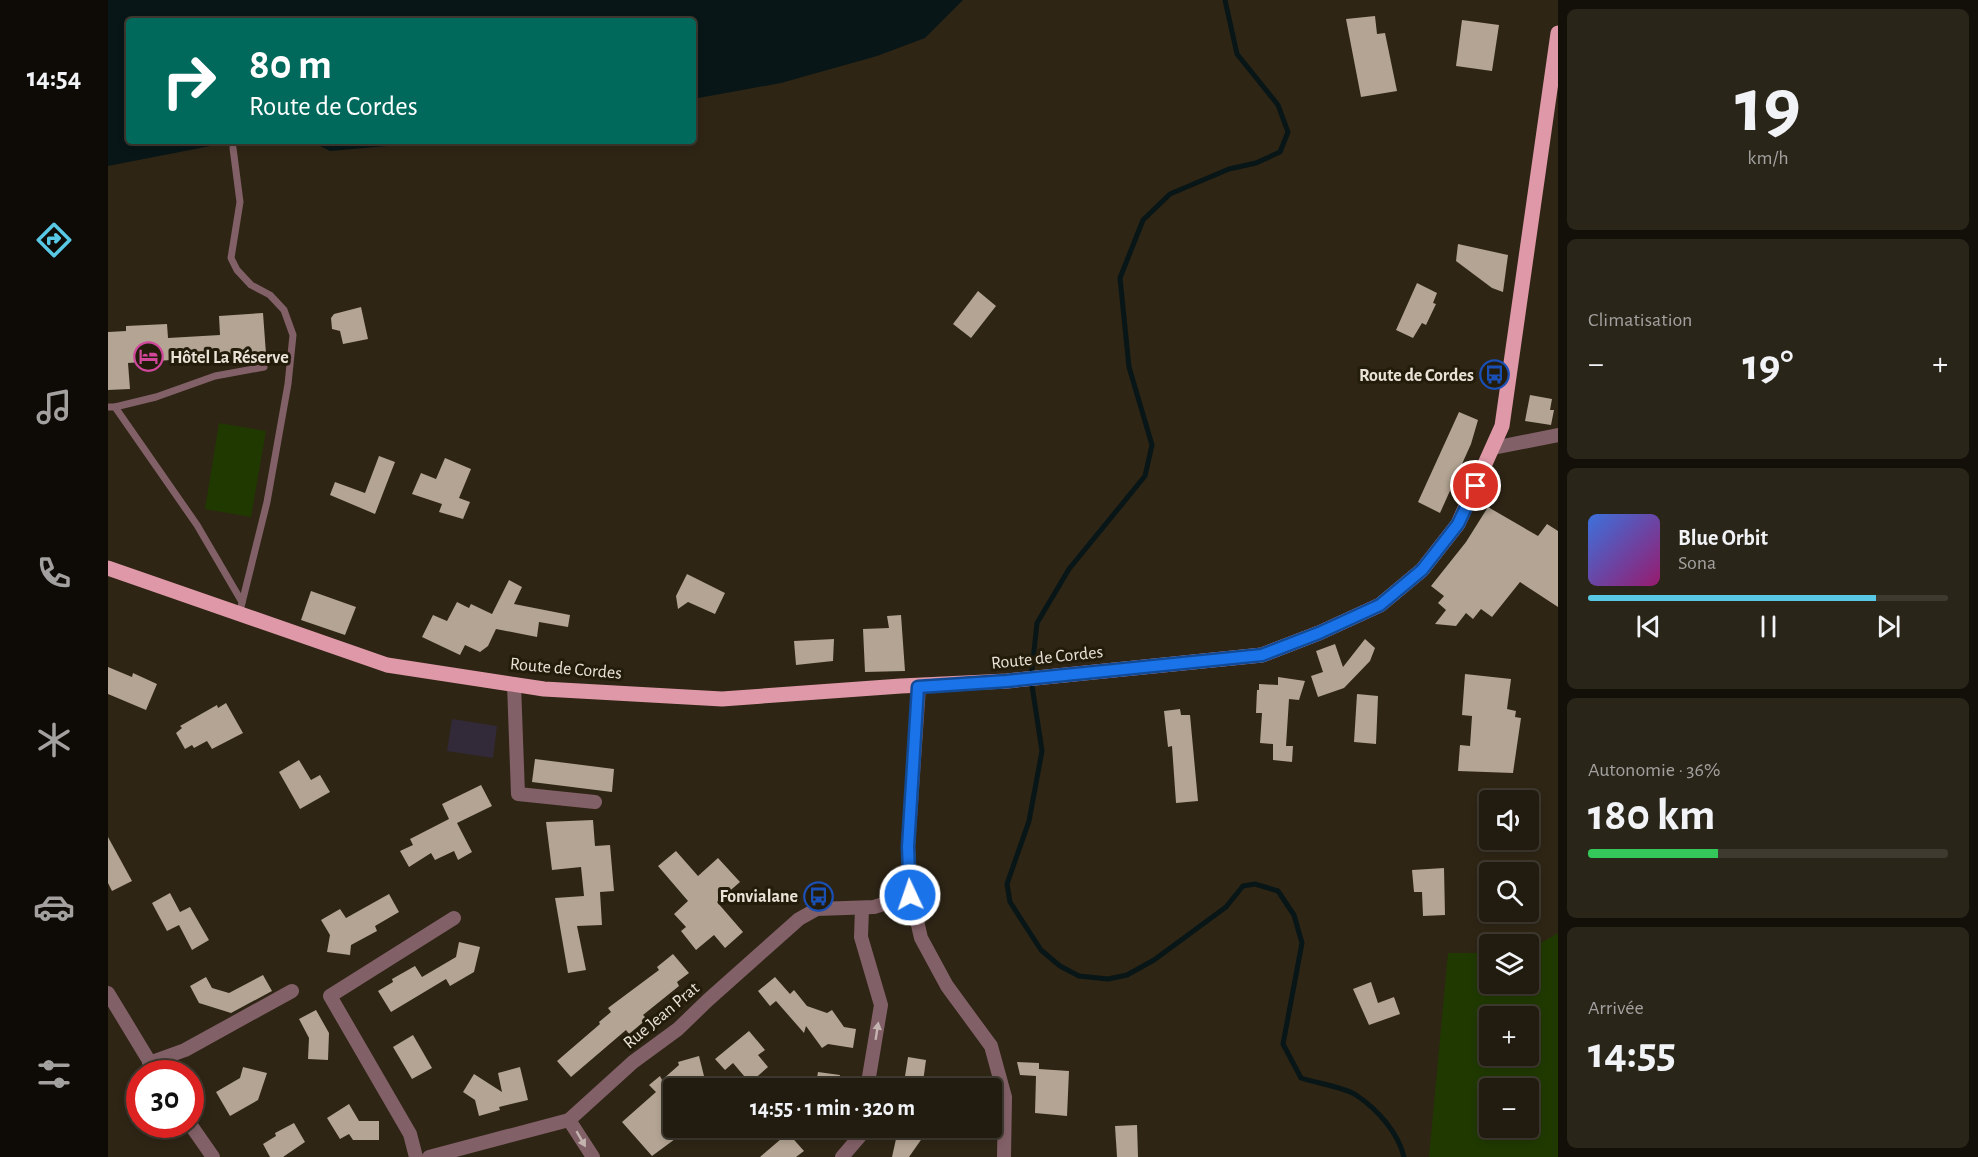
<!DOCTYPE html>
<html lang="fr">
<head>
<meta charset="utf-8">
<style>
	:root { --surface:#221c10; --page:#2a2519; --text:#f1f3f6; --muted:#a2a19f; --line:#3f3a30; --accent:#59c8e4 }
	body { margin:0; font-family:"Alegreya Sans",sans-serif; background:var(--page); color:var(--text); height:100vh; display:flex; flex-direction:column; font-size:22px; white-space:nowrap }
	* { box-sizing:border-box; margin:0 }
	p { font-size:20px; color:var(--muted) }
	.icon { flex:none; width:33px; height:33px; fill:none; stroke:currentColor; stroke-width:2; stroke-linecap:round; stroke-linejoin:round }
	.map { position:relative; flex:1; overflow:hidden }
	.drawer { display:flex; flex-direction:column; gap:9px; padding:9px; background:#130f09; width:420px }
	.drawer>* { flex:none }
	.top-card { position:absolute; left:18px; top:18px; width:570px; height:126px; border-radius:6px; box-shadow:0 3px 9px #0003,0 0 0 2px var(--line); background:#00695c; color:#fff; overflow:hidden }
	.buttons { position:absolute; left:1371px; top:790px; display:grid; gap:12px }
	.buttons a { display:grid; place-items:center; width:60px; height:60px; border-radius:6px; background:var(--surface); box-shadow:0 3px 9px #0003,0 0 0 2px var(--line); font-size:30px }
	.speed { position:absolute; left:18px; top:1060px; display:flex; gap:12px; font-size:30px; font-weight:700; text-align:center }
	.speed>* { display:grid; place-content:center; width:78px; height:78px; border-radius:50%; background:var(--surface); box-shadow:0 3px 9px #0003,0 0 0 2px var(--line); line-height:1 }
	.speed .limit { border:9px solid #d22; background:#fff; color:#111 }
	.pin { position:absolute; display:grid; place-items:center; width:51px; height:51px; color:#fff; margin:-26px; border:3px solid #fff; border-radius:50%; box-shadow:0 2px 6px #0007 }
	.me { position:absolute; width:66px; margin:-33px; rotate:357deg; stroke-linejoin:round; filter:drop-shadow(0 0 4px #0008) }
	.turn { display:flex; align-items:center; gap:21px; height:126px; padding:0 24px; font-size:27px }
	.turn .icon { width:78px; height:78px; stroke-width:2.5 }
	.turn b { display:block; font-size:42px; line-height:51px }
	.big { font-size:45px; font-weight:700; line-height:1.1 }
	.drawer .widget { flex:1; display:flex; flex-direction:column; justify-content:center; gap:9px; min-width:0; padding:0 21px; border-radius:9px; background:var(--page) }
	.drawer .dial { align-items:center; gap:0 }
	.dial b { font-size:78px; line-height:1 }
	.song { display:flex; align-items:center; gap:18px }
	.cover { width:72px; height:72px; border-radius:9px; background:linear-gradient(135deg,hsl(220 70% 55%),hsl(320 70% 35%)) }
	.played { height:6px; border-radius:3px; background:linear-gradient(90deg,var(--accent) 80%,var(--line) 80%) }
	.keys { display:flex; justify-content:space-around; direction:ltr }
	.heat { display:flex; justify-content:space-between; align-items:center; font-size:33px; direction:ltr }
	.charge { height:9px; border-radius:4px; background:linear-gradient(90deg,#34c759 36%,var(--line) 0) }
	.trip { position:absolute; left:555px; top:1078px; width:339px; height:60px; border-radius:6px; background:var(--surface); box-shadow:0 3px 9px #0003,0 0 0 2px var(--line); font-weight:700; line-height:60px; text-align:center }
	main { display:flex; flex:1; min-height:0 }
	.tab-bar { display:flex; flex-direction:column; width:108px; justify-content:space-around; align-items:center; background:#0e0b06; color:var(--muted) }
	.tab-bar .icon { width:42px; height:42px }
	.tab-bar .on { color:var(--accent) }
	.tab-bar b { font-size:27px; color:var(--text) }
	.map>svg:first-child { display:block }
	.industrial { fill:#322a39 }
	.green { fill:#203900; fill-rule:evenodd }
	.water { fill:#081617 }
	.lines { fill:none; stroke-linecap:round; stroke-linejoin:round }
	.stream { stroke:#081617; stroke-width:5 }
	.building { fill:#b3a493 }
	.service { stroke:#826067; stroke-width:7 }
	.minor { stroke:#826067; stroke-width:14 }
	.primary { stroke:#df98a7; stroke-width:15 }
	.oneway { fill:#c4b4b0 }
	.route-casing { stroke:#114b97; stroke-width:15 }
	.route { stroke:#1a73e8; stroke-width:10 }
	.labels { text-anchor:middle; stroke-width:6; stroke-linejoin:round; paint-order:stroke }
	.poi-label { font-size:18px; font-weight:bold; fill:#e8e2d7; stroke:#241c0b; text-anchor:end }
	.street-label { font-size:18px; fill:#e8e2d7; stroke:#241c0b }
</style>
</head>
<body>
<main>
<nav class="tab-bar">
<b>14:54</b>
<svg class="icon on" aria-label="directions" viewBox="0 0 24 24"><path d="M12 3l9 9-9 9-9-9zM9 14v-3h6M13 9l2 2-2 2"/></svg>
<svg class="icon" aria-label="music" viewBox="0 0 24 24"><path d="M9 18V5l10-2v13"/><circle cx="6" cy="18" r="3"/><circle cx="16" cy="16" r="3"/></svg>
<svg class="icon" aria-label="phone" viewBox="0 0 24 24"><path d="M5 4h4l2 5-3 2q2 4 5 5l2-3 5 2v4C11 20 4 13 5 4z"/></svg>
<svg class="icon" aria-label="climate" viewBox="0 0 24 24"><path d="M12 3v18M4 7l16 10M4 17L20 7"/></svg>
<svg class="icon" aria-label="car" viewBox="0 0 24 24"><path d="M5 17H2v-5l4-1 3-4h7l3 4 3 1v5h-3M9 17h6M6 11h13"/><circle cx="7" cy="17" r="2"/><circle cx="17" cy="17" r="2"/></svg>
<svg class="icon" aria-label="filters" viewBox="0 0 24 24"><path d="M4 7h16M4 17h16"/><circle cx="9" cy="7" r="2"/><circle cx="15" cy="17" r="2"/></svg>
</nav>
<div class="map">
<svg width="1450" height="1157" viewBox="0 0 1450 1157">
	<rect width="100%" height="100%" fill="#2e2515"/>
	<path class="industrial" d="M344,719L389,726L385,758L339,751Z"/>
	<g class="green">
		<path d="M111,423L158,431L143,517L97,509Z"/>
		<path d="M1450,933V1157H1321L1340,953H1381L1382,984H1420L1421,950ZM1382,1017H1420V1056H1382ZM1382,1089H1420V1128H1382Z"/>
	</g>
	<g class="water">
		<path d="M0,0H855L817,38L769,56L673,83L585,99V21H21V141H128L0,166Z"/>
		<path d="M202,141H336L222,151Z"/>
	</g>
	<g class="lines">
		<path class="stream" d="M1117,0L1129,54L1170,105L1180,132L1172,152L1148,163L1121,169L1062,194L1035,220L1012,278L1021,367L1044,445L1037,476L961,569L929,623L923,679L934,751L921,821L899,884L902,902L933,950L952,966L971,976L1000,979L1019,975L1046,960L1118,907L1135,886L1147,884L1170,891L1186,915L1194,943L1175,1044L1193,1078C1208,1083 1236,1087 1248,1095C1269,1109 1290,1132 1296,1157"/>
	</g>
	<g class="building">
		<path d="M1267,16L1269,34L1277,33L1289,91L1253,97L1238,19Z"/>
		<path d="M1354,20L1391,25L1384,71L1348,66Z"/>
		<path d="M1350,244L1400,255L1395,292L1384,288L1348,261Z"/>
		<path d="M1309,283L1329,293L1325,303L1328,304L1318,325L1314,323L1305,338L1288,330Z"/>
		<path d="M870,291L888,306L863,338L845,324Z"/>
		<path d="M253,307L260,339L235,344L232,331L224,329L223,318L226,314Z"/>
		<path d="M155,313L158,354H147V358L106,360V357L20,363L22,389L0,390V332L18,331V326L59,324L60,338L112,335L111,316Z"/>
		<path d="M1422,395L1444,399L1442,410H1446L1443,425L1417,421Z"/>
		<path d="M1351,412L1370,420L1363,444L1332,513L1310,502Z"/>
		<path d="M271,456L287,462L267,514L222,495L227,482L257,493Z"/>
		<path d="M337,458L363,469L351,498L362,502L355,519L331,512L334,504L304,494L313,473L328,479Z"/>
		<path d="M1380,507L1430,536L1439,524L1450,531V607L1412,582L1384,617L1373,609L1365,619L1358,613L1348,626L1327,624L1338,610L1330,603L1336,596L1323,586L1358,542Z"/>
		<path d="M579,574L617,593L607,614L580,602L570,609L568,596Z"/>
		<path d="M401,580L414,587L406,604L462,615L460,627L431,622L429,637L388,629L380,646L372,652L357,645L352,655L314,637L325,615L339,621L349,602L361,608L363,604L384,614Z"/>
		<path d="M203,591L248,607L237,635L193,620Z"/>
		<path d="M793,615L797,671L757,672L755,629L781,628L779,616Z"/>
		<path d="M726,639L725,661L688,665L686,641Z"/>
		<path d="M1257,639L1267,648L1262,661L1236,688L1210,697L1203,676L1215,672L1208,651L1227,644L1235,667Z"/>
		<path d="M0,667L24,677L25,673L49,684L38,710L0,694Z"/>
		<path d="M1357,674L1403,679L1399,709L1408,711L1407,717L1413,718L1405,773L1350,771L1352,745L1362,746L1364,716L1354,715Z"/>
		<path d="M1170,677L1197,681L1191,700L1181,699L1178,746H1185L1184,762L1165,760V744L1152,743L1154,713H1148L1149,690H1151V684L1170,685Z"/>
		<path d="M1249,694L1270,696L1268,744L1246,742Z"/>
		<path d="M118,703L135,733L104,749L99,741L86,748L84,745L77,749L68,733L74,728L72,726L109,705L110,708Z"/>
		<path d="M1072,709L1073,715H1082L1090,801L1068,803L1064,746L1060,747L1056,711Z"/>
		<path d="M427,759L506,769L504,792L424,782Z"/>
		<path d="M191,760L203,780L212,775L222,792L192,809L171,772Z"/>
		<path d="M373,785L384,806L349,823L364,852L350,860L346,851L327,860L323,853L301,867L292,851L305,845L302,839L341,819L334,804Z"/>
		<path d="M485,820L487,846L502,845L506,891L492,892L494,925L469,926L478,970L460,973L447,898L476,896L473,867L444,870L438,822Z"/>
		<path d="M0,837L24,881L4,891L0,883Z"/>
		<path d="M568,851L590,876L610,858L632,882L609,902L635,932L617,948L606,935L588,950L573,931L578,927L566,914L580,901L550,866Z"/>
		<path d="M1336,868L1337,915L1315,916L1314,892H1306L1304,870Z"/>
		<path d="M62,893L72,912L82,907L101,940L84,950L71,925L59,931L44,903Z"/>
		<path d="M281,894L291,912L267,926L269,931L243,945L242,955L219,952L222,935L213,920L232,909L238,918Z"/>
		<path d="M351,942L372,947L366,972L342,986L338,979L283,1012L270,991L285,982L284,979L307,966L314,977L348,957Z"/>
		<path d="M565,954L581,973L569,982L571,986L535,1015L539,1019L521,1034L518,1030L463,1077L449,1061L492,1024L491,1022L503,1012L500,1008L551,970L549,967Z"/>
		<path d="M155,975L164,991L123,1013L91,1003L82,986L98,977L104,988L121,993Z"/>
		<path d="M667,977L682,994L686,990L699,1006L719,1013L724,1010L736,1027L748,1029L745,1048L720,1044L714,1048L698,1026L696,1033L668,1001L662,1006L650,991Z"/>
		<path d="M1263,982L1270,1003L1286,997L1292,1014L1261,1025L1245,989Z"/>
		<path d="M208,1010L221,1033L220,1060L200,1059L201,1038L191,1019Z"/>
		<path d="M641,1031L657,1050L650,1055L660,1067L642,1083L625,1063L617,1070L607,1059Z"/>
		<path d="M305,1035L324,1068L304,1079L285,1047Z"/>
		<path d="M591,1056L597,1080L575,1089H566V1128H582L544,1156L514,1122L548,1092L541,1085L552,1076L554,1080L571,1065L570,1062Z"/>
		<path d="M800,1057L818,1060L814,1089H795Z"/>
		<path d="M909,1062L931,1063V1069L961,1071L959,1116L927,1113L928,1076L912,1075Z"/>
		<path d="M135,1067L159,1073L150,1100L122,1116L108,1092L132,1078Z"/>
		<path d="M412,1067L420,1100L391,1107L392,1110L371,1116L367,1100L355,1092L366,1074L394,1092L390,1073Z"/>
		<path d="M710,1072L732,1075L730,1089H707Z"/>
		<path d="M241,1104L251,1121H271V1140H245L241,1134L232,1139L219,1118Z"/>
		<path d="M186,1123L197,1142L175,1157H162L155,1144L168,1136L167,1133Z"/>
		<path d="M1029,1125L1030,1157H1009L1007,1126Z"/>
		<path d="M796,1128H807L815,1137L801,1157H784L788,1139Z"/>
		<path d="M680,1133L696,1151L688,1157H652Z"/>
	</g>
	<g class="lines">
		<g class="service">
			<path d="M125,148L132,202L123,258L129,270L143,285L162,295L176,310L185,335L180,384L159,502L131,615"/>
			<path d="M0,407H7L89,525L134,602"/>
			<path d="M7,407L48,397L107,376L156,367"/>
		</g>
		<g class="minor">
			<path d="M1385,448L1450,435"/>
			<path d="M406,684L410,794L487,802"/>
			<path d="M811,687L800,847L803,895L813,938L839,986L883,1046L897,1097L896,1157"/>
			<path d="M754,908L753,937L773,1005L759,1089"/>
			<path d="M0,993L49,1074"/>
			<path d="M41,1063L77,1050L184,991"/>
			<path d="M461,1120L485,1157"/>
			<path d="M82,1124L105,1157"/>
			<path d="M308,1157L302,1134L222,996L346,918"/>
			<path d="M321,1157L461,1120L525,1062L570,1029L600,1000L691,919L709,909L766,907L803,895"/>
			<path d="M734,1157L752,1136L753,1128"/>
		</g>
		<path class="primary" d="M0,568L279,665L436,689L614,699L793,686L899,681L1154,655L1211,633L1272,605L1314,570L1350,524L1394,426L1450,33"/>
	</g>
	<defs><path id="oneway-solid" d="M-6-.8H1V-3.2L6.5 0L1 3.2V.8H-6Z" transform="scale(1.5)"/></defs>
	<g class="oneway">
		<use href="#oneway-solid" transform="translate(769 1031) rotate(-81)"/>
		<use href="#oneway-solid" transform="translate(473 1139) rotate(60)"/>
	</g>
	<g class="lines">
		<defs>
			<path id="route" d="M802,895L800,847L810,687L899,681L1154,655L1211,633L1272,605L1314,570L1350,524L1368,486"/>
		</defs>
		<use href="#route" class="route-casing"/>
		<use href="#route" class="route"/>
	</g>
	<defs>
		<symbol id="hotel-ring" viewBox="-11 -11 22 22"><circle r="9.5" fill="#241c0b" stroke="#d1479c" stroke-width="1.5"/><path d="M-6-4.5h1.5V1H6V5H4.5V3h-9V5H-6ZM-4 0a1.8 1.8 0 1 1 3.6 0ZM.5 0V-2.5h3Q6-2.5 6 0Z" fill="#d1479c"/></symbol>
		<symbol id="bus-ring" viewBox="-11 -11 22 22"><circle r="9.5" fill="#241c0b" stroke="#1a4fb4" stroke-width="1.5"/><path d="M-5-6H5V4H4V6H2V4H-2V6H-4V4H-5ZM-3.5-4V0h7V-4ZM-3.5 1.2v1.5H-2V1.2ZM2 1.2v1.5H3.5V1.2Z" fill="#1a4fb4"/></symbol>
	</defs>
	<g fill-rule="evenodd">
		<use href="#hotel-ring" x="24" y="340" width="33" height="33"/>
		<use href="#bus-ring" x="1370" y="358" width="33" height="33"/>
		<use href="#bus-ring" x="694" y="880" width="33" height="33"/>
	</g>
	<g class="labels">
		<g class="poi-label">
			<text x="62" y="363" text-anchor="start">Hôtel La Réserve</text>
			<text x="1366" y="381">Route de Cordes</text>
			<text x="690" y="902">Fonvialane</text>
		</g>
		<g class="street-label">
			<text transform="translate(939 657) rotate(-6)" y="6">Route de Cordes</text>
			<text transform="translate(458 668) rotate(5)" y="6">Route de Cordes</text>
			<text transform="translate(553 1015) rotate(-40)" y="6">Rue Jean Prat</text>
		</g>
	</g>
</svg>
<div class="buttons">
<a><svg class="icon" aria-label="sound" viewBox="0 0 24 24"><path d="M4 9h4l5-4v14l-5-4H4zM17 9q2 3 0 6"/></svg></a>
<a><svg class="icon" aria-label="search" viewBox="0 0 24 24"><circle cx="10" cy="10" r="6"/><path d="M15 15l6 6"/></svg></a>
<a><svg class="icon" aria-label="layers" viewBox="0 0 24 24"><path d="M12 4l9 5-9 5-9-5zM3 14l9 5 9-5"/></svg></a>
<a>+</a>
<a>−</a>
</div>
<div class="speed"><div class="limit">30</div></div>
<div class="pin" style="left:1368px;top:486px;background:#d93025"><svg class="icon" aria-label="arrive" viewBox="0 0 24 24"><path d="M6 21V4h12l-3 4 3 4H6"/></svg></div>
<svg class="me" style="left:802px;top:895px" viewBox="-20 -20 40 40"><circle r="17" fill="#1a73e8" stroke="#fff" stroke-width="3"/><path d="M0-11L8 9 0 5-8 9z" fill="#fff"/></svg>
<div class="trip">14:55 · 1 min · 320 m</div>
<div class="top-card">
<div class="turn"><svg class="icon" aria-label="right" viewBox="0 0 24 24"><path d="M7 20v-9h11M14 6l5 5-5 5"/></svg><div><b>80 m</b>Route de Cordes</div></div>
</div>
</div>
<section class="drawer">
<div class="widget dial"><b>19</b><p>km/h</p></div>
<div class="widget"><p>Climatisation</p>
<div class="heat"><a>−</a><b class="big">19°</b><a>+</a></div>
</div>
<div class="widget">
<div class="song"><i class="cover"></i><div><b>Blue Orbit</b><p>Sona</p></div></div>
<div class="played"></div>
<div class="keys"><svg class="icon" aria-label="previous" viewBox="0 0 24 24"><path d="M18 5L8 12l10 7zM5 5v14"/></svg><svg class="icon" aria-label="pause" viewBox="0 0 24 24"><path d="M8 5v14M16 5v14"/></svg><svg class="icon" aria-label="next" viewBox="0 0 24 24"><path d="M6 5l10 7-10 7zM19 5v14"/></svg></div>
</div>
<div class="widget"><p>Autonomie · 36%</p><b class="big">180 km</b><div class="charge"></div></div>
<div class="widget"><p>Arrivée</p><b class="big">14:55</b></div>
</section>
</main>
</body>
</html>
